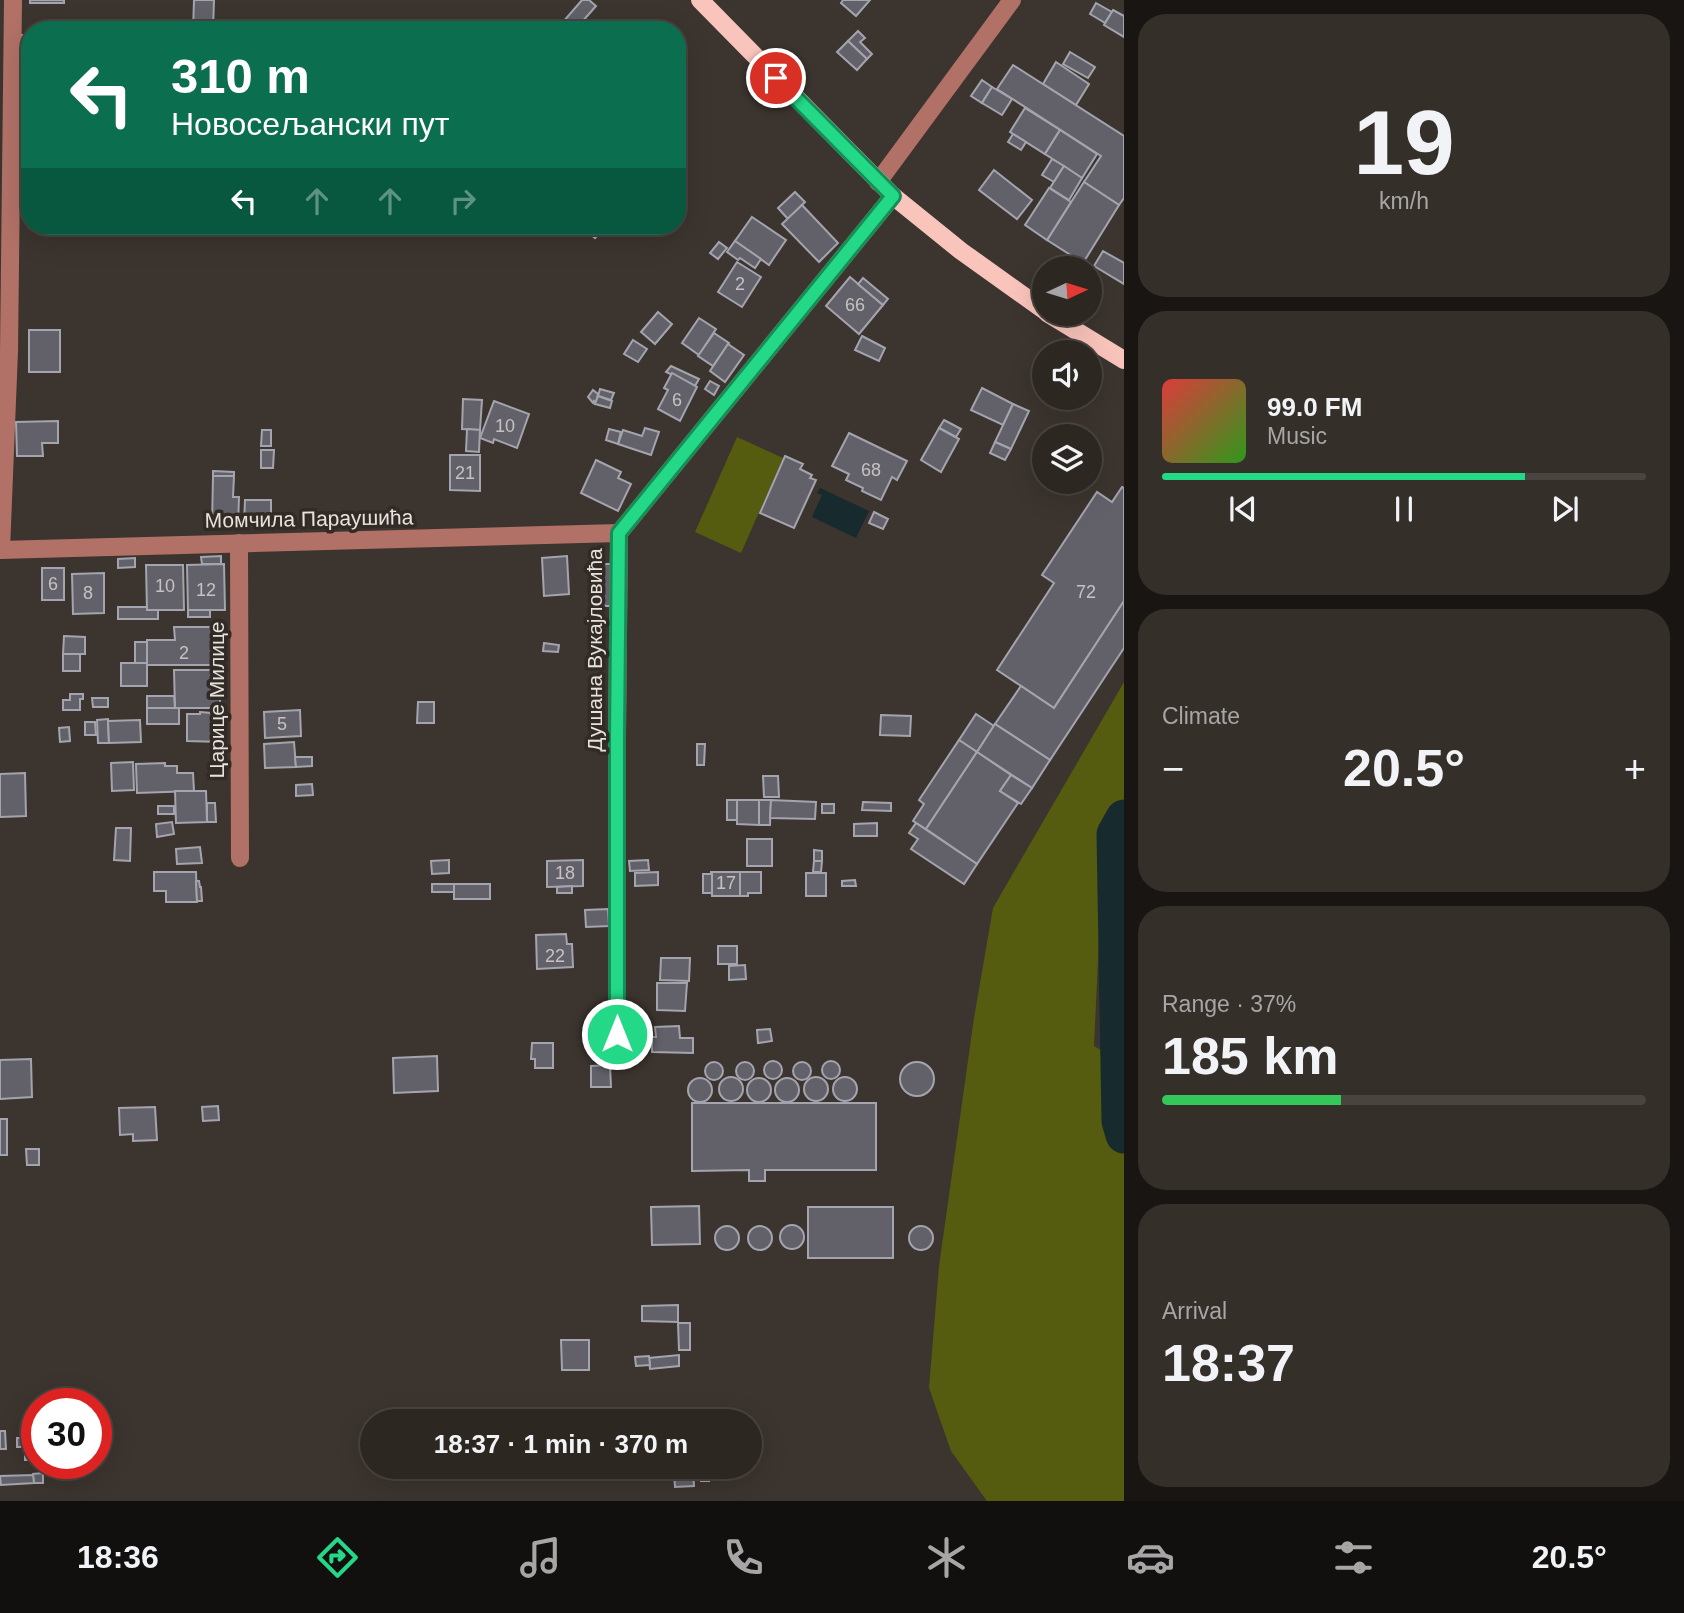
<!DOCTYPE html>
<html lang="en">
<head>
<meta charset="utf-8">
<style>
	:root { --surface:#2d2722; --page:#352f2a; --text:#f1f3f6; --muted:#a7a5a5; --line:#484440; --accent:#23d886 }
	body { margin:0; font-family:Arial,sans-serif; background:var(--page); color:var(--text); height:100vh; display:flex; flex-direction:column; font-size:26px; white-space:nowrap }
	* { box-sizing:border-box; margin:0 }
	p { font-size:23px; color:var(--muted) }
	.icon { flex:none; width:38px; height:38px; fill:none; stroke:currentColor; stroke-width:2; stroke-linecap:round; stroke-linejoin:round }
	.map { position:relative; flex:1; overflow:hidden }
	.details { display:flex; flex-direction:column; gap:14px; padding:14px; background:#191513; width:560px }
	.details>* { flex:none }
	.guide { position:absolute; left:21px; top:21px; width:665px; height:214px; border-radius:28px; box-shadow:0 7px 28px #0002,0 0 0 2px var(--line); background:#0b6e4f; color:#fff; overflow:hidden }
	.needle { width:46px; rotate:86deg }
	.fabs { position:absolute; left:1032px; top:256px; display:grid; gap:14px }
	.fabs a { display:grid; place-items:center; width:70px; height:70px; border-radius:50%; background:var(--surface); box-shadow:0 7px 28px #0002,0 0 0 2px var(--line); font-size:35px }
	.speed { position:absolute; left:21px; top:1388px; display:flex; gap:14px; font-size:35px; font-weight:700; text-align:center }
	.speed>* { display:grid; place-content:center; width:91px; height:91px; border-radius:50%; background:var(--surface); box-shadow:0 7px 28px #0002,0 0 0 2px var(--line); line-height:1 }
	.speed .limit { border:10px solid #d22; background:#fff; color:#111 }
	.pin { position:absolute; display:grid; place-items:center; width:60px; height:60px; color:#fff; margin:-30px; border:4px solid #fff; border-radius:50%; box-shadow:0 2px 7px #0007 }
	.me { position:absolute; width:77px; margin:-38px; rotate:0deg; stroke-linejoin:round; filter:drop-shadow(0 0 5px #0008) }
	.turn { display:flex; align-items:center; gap:24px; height:147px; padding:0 35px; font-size:32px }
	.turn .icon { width:91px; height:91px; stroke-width:2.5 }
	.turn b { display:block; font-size:49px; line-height:60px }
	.lanes { display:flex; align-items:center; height:66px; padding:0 35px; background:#0003; justify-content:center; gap:35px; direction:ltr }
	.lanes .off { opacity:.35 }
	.big { font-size:52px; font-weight:600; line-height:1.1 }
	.details .card { flex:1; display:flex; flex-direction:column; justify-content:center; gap:10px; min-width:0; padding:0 24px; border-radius:28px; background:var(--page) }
	.details .dial { align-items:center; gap:0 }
	.dial b { font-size:91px; line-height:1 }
	.song { display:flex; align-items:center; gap:21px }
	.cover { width:84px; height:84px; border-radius:10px; background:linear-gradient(135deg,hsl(0 70% 55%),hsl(110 70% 35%)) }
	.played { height:7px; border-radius:4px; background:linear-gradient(90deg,var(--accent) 75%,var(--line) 75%) }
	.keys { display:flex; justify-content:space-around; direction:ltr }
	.heat { display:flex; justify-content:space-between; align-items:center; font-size:38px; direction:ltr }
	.charge { height:10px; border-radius:5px; background:linear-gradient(90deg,#34c759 37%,var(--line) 0) }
	.trip { position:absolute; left:360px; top:1409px; width:402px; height:70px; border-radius:35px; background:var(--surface); box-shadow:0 7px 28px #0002,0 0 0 2px var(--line); font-weight:600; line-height:70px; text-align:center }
	.tabs { display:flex; height:112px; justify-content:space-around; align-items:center; background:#12100e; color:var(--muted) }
	.tabs .icon { width:49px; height:49px }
	.tabs .current { color:var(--accent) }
	.tabs b { font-size:32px; color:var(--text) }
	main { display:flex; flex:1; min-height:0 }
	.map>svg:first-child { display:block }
	.green { fill:#565c0f }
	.water { fill:#172a2e }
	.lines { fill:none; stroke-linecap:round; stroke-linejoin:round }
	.river { stroke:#172a2e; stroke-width:37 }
	.building { fill:#62616a; stroke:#a4a4ae; stroke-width:2 }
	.minor { stroke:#b17167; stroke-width:18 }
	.major { stroke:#f9c4bb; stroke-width:18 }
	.route-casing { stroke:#178c57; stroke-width:18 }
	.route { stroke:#23d886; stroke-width:12 }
	.labels { text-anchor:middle; stroke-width:7; stroke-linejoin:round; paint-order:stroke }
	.number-label { font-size:18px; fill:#c6c2c1 }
	.street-label { font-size:21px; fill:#e7e2de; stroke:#322a24 }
</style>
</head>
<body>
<main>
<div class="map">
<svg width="1124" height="1501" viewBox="0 0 1124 1501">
	<rect width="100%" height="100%" fill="#3c342e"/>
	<g class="green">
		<path d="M737,437L783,458L741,553L695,532Z"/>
		<path d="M1124,682V836L1102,875L1094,1046L1124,1064V1501H987L951,1451L929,1388L939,1266L974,1018L993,908Z"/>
	</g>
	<path class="water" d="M820,488L869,511L856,538L812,517L822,495L817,493Z"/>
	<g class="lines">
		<path class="river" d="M1124,818L1115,834L1120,1121L1124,1135"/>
	</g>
	<g class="building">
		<rect x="30" y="0" width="34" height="3"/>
		<path d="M194,0H214L213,30H193Z"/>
		<path d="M582,0H589L596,6L575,30H556Z"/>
		<path d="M843,0H870L856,16L841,3Z"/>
		<path d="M1096,3L1112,12L1105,23L1090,14Z"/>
		<path d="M1113,10L1124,16V37L1104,25Z"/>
		<path d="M858,31L865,38L860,42L872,54L867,59L848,41Z"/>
		<rect x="22" y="35" width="8" height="16"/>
		<path d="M848,41L867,59L857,70L837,52Z"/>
		<rect x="24" y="52" width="6" height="16"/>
		<path d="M1070,52L1095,67L1088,78L1063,64Z"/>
		<path d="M1056,62L1089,84L1076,105L1043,84Z"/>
		<path d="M1013,65L1124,136V198L1119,205L1084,182L1101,156L997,89Z"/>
		<path d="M982,80L992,87L982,103L971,96Z"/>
		<path d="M992,87L1012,99L1002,115L982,103Z"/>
		<path d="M1025,108L1060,130L1045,154L1010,132Z"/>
		<path d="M1060,130L1097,154L1082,178L1045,154Z"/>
		<path d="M1013,134L1026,142L1021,150L1008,142Z"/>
		<path d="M1052,159L1064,166L1054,182L1042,175Z"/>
		<path d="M1064,166L1082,178L1069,200L1050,188Z"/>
		<path d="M994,170L1032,200L1017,219L979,190Z"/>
		<path d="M1084,182L1119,205L1083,263L1047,240Z"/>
		<path d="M1049,188L1071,202L1047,240L1025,225Z"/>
		<path d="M795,192L805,202L788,219L778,208Z"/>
		<path d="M802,205L838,243L819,262L782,224Z"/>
		<path d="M752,217L786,240L769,265L735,241Z"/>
		<path d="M581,226H606L595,238Z"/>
		<path d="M735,241L761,259L755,268L740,258L738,260L727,252Z"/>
		<path d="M719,242L727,248L718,259L710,253Z"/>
		<path d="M1103,251L1124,263V284L1094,266Z"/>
		<path d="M737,262L761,277L742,307L718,292Z"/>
		<path d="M850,277L883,305L859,334L826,306Z"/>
		<path d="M863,278L888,299L883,305L858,284Z"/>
		<path d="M658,312L672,324L655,344L641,332Z"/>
		<path d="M699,318L716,329L699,355L682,343Z"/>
		<rect x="29" y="330" width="31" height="42"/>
		<path d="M714,333L729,343L713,366L698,356Z"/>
		<path d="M862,336L885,348L879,361L855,350Z"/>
		<path d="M633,340L647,349L638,362L624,354Z"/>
		<path d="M728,344L744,355L725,382L710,371Z"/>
		<path d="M671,366L699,379L695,386L666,372Z"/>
		<path d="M672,373L697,387L680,421L658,409L668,390L664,388Z"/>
		<path d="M710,381L719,386L714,395L705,389Z"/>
		<path d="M982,388L1013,404L1003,425L971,410Z"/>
		<path d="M600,389L614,393L611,400L598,396Z"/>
		<path d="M593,390L598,394L596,403L594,401L593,403L588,397Z"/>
		<path d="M598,396L612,401L610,408L595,404Z"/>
		<path d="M463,399L482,400L480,430L462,429Z"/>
		<path d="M494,401L529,414L517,448L494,439L493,443L480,438Z"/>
		<path d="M1013,404L1029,411L1011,449L995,442Z"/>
		<path d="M944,420L961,429L956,437L939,428Z"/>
		<path d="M58,421V443H42L43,456H17L16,422Z"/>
		<path d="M645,428L659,432L651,455L618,444L623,430L642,436Z"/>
		<path d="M939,428L959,439L941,472L921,460Z"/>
		<path d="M467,429L480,430L479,452L466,451Z"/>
		<path d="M609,429L621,432L618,444L606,440Z"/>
		<path d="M262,430H271V446H261Z"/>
		<path d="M849,433L907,461L897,480L892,477L881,500L862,491L863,488L846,480L849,474L832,466Z"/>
		<path d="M995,442L1011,449L1005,460L990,453Z"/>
		<path d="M261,450H274L273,468H261Z"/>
		<path d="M450,455H480V491L450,490Z"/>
		<path d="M785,456L803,464L800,469L812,475L810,478L816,480L794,528L760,513Z"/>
		<path d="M596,460L621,472L618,478L631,484L618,511L581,493Z"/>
		<path d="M213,471L234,472V476H213Z"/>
		<path d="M213,476H234L233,497H239L238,526L212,525Z"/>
		<path d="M1122,487L1124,488V601L1054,708L997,670L1054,583L1042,575L1097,492L1112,502Z"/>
		<path d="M245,500H271V526L244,525Z"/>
		<path d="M874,512L888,519L883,529L869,523Z"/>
		<path d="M221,556V564H202L201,557Z"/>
		<path d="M567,556L569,594L544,596L542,558Z"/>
		<path d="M135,558V567L118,568V559Z"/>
		<path d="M224,564L225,610H188L187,565Z"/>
		<path d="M595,564H611L612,606H601V578H596Z"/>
		<path d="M146,565H183L184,610H147Z"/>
		<rect x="42" y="568" width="22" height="32"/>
		<path d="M104,573V613L73,614L72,574Z"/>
		<path d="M1124,601V648L1050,760L995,724L1021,686L1054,708Z"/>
		<path d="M118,607H147V610H158V619H118Z"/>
		<rect x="188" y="610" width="22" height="7"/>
		<path d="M174,627H220V665H147V640H175Z"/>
		<path d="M64,636L85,637V654H63Z"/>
		<rect x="135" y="642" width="12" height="21"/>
		<path d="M544,643L559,645L558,652L543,651Z"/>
		<rect x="63" y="654" width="17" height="17"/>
		<rect x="121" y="663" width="26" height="23"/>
		<path d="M174,670H220V708H175Z"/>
		<path d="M70,694H83V699H80V710H63V700H70Z"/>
		<path d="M147,696H174L175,708H147Z"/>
		<path d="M92,698H108V707H93Z"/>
		<path d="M418,702H434V723H417Z"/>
		<rect x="147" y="708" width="32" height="16"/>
		<path d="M300,710L301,736L265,738L264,712Z"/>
		<path d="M200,712L223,714L222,742L187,741V714H200Z"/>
		<path d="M976,714L994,726L977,752L959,740Z"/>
		<path d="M881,715L911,716L910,736L880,735Z"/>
		<path d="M108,719L109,743H98L97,720Z"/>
		<path d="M140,720L141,742L109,743L108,721Z"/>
		<path d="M85,722H95L96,735H85Z"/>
		<path d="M995,724L1050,760L1032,788L977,752Z"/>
		<path d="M69,727L70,741L60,742L59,728Z"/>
		<path d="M959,740L977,752L926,829L913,821L924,804L919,800Z"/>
		<path d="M294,742L296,767L265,768L264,744Z"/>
		<path d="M697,744H705L704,765H697Z"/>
		<path d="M977,752L1011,775L1000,791L1018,803L977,864L926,829Z"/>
		<path d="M295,757H312V766L296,767Z"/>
		<path d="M133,762L134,790L112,791L111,763Z"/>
		<path d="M165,763V766H177V773H193L194,791L137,793L136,764Z"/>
		<path d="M25,773L26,816L0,817V774Z"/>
		<path d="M1011,775L1032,788L1021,804L1000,791Z"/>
		<path d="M763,776H778L779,797H764Z"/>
		<path d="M312,784L313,795L296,796V785Z"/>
		<path d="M175,791H206L207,822L176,823Z"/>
		<rect x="727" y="800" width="10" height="20"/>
		<path d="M737,800H759V825L737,824Z"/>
		<path d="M759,800H771L770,825H759Z"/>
		<path d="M771,800L816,802L815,819L770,818Z"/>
		<path d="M863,802L891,803V811L862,810Z"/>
		<path d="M207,803H215L216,822H207Z"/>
		<rect x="822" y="804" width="12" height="9"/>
		<rect x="158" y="806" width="16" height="8"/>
		<path d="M172,822L174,834L157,837L156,824Z"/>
		<path d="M877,823V836H854V824Z"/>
		<path d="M916,823L977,864L964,884L911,849L918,839L909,833Z"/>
		<path d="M116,828H131L130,861L114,860Z"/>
		<rect x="747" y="839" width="25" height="27"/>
		<path d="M200,847L202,863L177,864L176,849Z"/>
		<path d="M814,850L822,851V861H814Z"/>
		<path d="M449,860V873L432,874L431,861Z"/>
		<path d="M583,860V886L547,887V861Z"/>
		<path d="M648,860L649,870L630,871L629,861Z"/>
		<path d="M814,861H822L821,872H813Z"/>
		<path d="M154,872H196L197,902H166V891H154Z"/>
		<path d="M658,872V885L635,886V873Z"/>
		<path d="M711,872H740V896H712Z"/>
		<path d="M740,872H761V893H748V896H740Z"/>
		<rect x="806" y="873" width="20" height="23"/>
		<rect x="703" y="874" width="9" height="19"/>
		<path d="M855,880L856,886H842V881Z"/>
		<path d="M196,881H199L200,887H201L202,901H197Z"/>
		<rect x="432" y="884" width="22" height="8"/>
		<rect x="454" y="884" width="36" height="15"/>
		<path d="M572,886V893H557V887Z"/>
		<path d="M608,909L609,926L586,927L585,910Z"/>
		<path d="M566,934L567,944H572L573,967L537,969L536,935Z"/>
		<rect x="718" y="946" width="19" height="18"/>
		<path d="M661,958H690L689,981L660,980Z"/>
		<path d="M745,965L746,979L729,980V966Z"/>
		<path d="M657,983H687L685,1011L657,1010Z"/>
		<path d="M679,1026L680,1038H693V1053L652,1052V1037H656L655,1027Z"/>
		<path d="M770,1029L772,1041L758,1043L757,1030Z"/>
		<path d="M532,1043H553V1068H535V1059H531Z"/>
		<path d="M437,1056L438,1091L394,1093L393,1058Z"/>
		<path d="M31,1059L32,1097L0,1099V1060Z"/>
		<circle cx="773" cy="1070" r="9"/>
		<circle cx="831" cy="1070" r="9"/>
		<circle cx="917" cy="1079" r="17"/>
		<circle cx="745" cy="1071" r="9"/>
		<circle cx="802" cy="1071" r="9"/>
		<circle cx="714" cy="1071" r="9"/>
		<path d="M610,1065L611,1087H591V1066Z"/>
		<circle cx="845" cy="1089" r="12"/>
		<circle cx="731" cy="1089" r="12"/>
		<circle cx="816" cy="1089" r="12"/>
		<circle cx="759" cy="1090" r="12"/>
		<circle cx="700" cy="1090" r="12"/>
		<circle cx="787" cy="1090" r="12"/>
		<path d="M692,1103H876V1170H765V1181H749V1170L692,1171Z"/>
		<path d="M218,1106L219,1120L203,1121L202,1107Z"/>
		<path d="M155,1107L157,1140L133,1141V1134L120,1135L119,1108Z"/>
		<rect x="0" y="1119" width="7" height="36"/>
		<path d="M26,1149H39V1165H27Z"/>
		<path d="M699,1206L700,1244L652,1245L651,1207Z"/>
		<rect x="808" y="1207" width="85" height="51"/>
		<circle cx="792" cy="1237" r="12"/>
		<circle cx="760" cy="1238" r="12"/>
		<circle cx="921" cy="1238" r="12"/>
		<circle cx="727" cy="1238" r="12"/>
		<path d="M678,1305V1322L642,1321V1306Z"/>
		<path d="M678,1323H690V1350H679Z"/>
		<path d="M561,1340H589V1370H562Z"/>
		<path d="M679,1355V1366L650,1369L649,1358Z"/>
		<path d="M649,1356L650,1365L636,1366L635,1357Z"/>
		<path d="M37,1426V1447H17V1438H21V1427Z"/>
		<path d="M0,1431H5L6,1449H0Z"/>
		<path d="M37,1450V1460H25V1451Z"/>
		<rect x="701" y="1468" width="8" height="13"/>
		<path d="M693,1471L694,1486L675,1487L674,1472Z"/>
		<path d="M43,1473V1483H34L33,1474Z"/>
		<path d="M33,1475L34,1483L1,1485L0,1476Z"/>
	</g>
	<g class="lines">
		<g class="minor">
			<path d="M878,182L1012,0"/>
			<path d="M239,543L240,858"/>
			<path d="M0,550L619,533"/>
			<path d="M1,550L9,351L13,0"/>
			<path d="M617,1034V736L619,533L893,196"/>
		</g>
		<g class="major">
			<path d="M700,0L893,196L961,251L1045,311"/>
			<path d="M1047,313L1124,360"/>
		</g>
	</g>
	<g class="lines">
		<defs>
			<path id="route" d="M617,1034V736L619,533L893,196L776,78"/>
		</defs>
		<use href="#route" class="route-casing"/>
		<use href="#route" class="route"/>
	</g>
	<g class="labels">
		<g class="number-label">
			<text x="740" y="290">2</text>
			<text x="855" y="311">66</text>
			<text x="677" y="406">6</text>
			<text x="505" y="432">10</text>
			<text x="871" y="476">68</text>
			<text x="465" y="479">21</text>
			<text x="53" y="590">6</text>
			<text x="165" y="592">10</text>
			<text x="206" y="596">12</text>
			<text x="1086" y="598">72</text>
			<text x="88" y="599">8</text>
			<text x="184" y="659">2</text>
			<text x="282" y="730">5</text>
			<text x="565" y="879">18</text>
			<text x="726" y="889">17</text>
			<text x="555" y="962">22</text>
		</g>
		<g class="street-label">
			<text transform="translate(309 519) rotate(-1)" y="7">Момчила Параушића</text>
			<text transform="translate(595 650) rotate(-90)" y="7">Душана Вукајловића</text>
			<text transform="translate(217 700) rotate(-90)" y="7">Царице Милице</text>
		</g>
	</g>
</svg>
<div class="fabs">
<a><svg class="needle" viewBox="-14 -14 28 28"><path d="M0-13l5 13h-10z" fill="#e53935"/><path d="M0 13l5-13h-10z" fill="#a7a5a5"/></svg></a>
<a><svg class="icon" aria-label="sound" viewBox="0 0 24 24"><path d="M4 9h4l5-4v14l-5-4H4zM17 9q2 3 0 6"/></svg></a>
<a><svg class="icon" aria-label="layers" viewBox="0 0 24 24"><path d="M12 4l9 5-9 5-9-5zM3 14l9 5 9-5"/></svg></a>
</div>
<div class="speed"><div class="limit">30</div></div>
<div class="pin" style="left:776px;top:78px;background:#d93025"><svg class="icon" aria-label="arrive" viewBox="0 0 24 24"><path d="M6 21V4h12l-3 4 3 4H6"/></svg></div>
<svg class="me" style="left:617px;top:1034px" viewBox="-20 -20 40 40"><circle r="17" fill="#23d886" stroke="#fff" stroke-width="3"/><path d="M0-11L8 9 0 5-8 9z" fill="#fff"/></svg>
<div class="trip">18:37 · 1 min · 370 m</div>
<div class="guide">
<div class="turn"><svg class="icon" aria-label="left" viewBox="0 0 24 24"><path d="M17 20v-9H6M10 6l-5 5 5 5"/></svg><div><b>310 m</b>Новосељански пут</div></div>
<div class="lanes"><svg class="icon" aria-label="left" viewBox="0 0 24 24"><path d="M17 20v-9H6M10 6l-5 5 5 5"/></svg><svg class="icon off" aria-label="ahead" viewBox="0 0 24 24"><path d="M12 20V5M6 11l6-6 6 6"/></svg><svg class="icon off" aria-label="ahead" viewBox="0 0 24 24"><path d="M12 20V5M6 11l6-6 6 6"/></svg><svg class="icon off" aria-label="right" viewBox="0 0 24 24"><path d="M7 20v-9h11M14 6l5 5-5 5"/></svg></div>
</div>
</div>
<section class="details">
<div class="card dial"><b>19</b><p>km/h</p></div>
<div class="card">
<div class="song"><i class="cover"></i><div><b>99.0 FM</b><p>Music</p></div></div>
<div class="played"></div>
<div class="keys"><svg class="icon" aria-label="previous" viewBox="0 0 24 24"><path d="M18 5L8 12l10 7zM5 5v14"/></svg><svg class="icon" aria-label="pause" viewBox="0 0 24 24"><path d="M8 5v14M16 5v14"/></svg><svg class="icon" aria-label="next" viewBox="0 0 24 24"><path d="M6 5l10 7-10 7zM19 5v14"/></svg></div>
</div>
<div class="card"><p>Climate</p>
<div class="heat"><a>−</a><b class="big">20.5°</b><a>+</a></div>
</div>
<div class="card"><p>Range · 37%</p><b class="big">185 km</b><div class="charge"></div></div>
<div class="card"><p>Arrival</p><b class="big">18:37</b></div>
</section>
</main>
<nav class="tabs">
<b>18:36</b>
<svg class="icon current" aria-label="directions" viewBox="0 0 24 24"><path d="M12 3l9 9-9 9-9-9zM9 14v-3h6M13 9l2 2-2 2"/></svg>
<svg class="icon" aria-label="music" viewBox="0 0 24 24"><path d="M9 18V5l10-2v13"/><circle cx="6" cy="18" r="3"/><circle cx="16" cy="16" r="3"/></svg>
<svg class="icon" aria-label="phone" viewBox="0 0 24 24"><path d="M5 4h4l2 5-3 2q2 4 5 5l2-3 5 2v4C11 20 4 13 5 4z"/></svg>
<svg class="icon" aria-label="climate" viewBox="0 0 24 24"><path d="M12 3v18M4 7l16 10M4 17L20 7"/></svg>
<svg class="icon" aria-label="car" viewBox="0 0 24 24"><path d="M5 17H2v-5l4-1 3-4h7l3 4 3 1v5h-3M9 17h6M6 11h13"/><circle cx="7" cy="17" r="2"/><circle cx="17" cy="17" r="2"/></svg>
<svg class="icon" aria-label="filters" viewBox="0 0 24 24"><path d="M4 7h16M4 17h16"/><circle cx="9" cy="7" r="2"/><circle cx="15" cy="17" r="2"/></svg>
<b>20.5°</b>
</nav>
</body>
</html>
